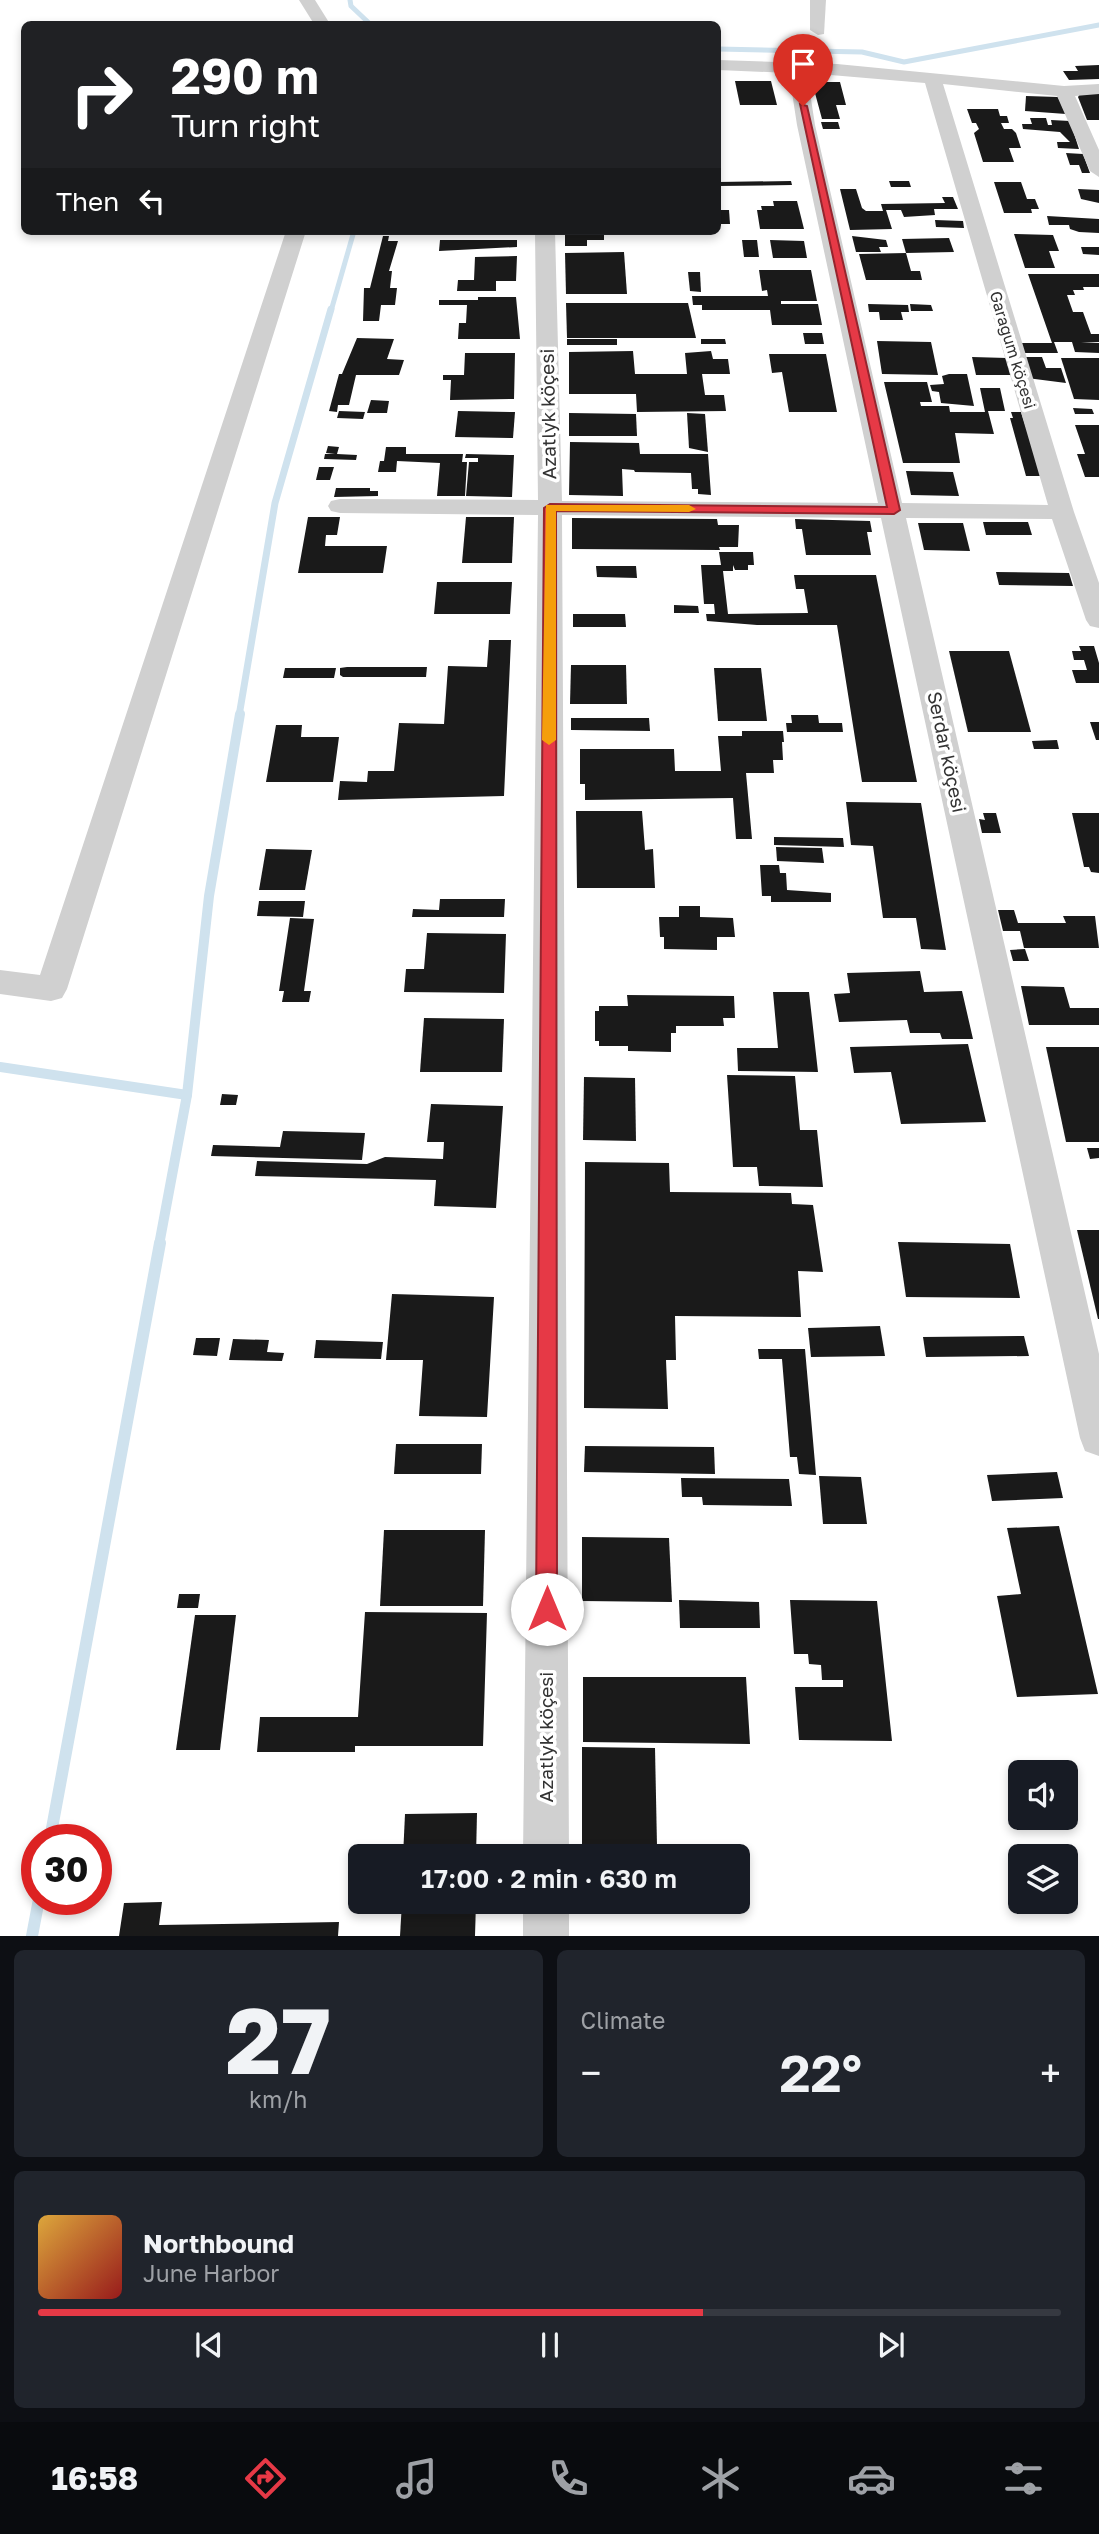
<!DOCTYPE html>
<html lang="en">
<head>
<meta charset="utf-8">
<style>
	:root { --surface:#171b24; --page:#20242c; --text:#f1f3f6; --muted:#9ea1a6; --line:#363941; --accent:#e63946 }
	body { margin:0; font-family:"Golos Text",sans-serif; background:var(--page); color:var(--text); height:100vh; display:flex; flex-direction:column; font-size:26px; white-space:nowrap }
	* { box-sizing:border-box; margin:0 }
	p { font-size:23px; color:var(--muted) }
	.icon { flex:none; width:38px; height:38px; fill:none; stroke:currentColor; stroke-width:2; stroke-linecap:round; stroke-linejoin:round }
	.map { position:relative; height:1936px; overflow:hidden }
	.details { display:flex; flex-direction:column; gap:14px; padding:14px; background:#0d0f14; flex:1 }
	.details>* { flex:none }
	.hud { position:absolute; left:21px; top:21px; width:700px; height:214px; border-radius:10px; box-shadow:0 4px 10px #0003; background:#202124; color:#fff; overflow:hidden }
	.controls { position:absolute; left:1008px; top:1760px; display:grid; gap:14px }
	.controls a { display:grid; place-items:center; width:70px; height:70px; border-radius:10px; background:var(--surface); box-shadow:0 4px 10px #0003; font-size:35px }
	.speed { position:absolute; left:21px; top:1824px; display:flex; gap:14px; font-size:35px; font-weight:700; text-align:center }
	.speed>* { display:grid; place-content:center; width:91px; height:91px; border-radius:50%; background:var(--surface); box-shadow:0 4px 10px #0003; line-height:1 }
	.speed .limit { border:10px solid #d22; background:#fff; color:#111 }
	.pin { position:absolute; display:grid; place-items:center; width:60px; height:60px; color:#fff; margin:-72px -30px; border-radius:50% 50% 50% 0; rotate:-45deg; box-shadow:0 0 7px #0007 }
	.pin .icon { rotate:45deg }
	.me { position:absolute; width:77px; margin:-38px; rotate:0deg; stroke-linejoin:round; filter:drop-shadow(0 0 5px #0008) }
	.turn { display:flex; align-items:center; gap:24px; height:147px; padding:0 35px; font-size:32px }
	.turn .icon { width:91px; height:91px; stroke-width:2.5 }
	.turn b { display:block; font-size:49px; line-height:60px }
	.then { display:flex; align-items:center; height:66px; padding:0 35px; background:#0003; gap:14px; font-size:26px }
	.big { font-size:52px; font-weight:600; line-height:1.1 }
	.details .card { flex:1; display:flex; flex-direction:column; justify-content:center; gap:10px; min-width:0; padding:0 24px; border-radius:10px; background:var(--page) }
	.details .dial { align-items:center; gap:0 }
	.dial b { font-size:91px; line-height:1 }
	.song { display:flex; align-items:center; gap:21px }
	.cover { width:84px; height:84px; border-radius:10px; background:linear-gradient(135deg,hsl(40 70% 55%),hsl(0 70% 35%)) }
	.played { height:7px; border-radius:4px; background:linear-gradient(90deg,var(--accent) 65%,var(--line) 65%) }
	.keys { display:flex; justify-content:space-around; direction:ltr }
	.heat { display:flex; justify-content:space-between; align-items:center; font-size:38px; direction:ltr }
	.details .tiles { flex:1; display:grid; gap:14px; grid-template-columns:1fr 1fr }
	.card:last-child { grid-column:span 2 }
	.trip { position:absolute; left:348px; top:1844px; width:402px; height:70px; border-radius:10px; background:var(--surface); box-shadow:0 4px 10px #0003; font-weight:600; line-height:70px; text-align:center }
	.tabs { display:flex; height:112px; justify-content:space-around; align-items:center; background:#090b0e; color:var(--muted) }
	.tabs .icon { width:49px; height:49px }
	.tabs .selected { color:var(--accent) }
	.tabs b { font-size:32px; color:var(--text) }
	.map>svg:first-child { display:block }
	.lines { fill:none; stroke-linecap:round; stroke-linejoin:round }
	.stream-far3 { stroke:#cfe2ee; stroke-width:5 }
	.stream-far2 { stroke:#cfe2ee; stroke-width:7 }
	.stream-far1 { stroke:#cfe2ee; stroke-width:10 }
	.stream { stroke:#cfe2ee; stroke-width:12 }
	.building { fill:#1a1a1a }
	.street { fill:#d0d0d0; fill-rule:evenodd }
	.route { fill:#e63946; stroke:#96252e; stroke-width:2 }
	.slow { fill:#f59e0b }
	.labels { text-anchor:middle; stroke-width:7; stroke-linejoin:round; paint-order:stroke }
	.far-street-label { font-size:16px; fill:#333; stroke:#fff }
	.street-label { font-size:19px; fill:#333; stroke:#fff }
</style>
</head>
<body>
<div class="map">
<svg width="1099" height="1936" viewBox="0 0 1099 1936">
	<rect width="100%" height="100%" fill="#fff"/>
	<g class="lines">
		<g class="stream-far3">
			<path d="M350,0L351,6L370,24"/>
			<path d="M718,49L862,52L904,62L1099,25"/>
			<path d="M331,311L354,231"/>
		</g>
		<path class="stream-far2" d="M239,716L275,503L331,309"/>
		<g class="stream-far1">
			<path d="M0,1067L187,1095"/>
			<path d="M159,1245L187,1095L209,896L240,714"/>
		</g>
		<g class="stream">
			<path d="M50,1839L160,1243"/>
			<path d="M32,1936L39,1899"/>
		</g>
	</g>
	<g class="building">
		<path d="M1099,65V79L1069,80L1063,71H1078L1075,66Z"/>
		<path d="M735,81H771L777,105H740Z"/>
		<path d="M812,82H840L846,105H836L840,119H822Z"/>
		<path d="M1099,92V120H1087L1078,97L1080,94Z"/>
		<path d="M1026,96L1058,97L1066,114L1025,111Z"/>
		<path d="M967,109H998L1000,116H1007L1009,123H1001L1004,129H1012L1016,133L1021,148H1009L1014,162H983L974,133L979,129L976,123H972Z"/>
		<path d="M1030,118H1046L1048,125H1052L1051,120L1070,121L1079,149L1058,148L1057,142H1070L1060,132L1023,129L1022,124H1032Z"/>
		<path d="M821,122H838L840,129H823Z"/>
		<path d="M1066,153L1083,154L1090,173H1082L1079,165H1070Z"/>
		<path d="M791,181L792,185L718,186V182Z"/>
		<path d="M889,181H909L911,187H891Z"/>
		<path d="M994,182H1021L1027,199H1035L1039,209H1031L1032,213H1004Z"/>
		<path d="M840,189H856L862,208L866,211H883L881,204L945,203L942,197H953L958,209H934L935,215L904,217L901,210H886L892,229L850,230Z"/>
		<path d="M1078,189L1099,190V203L1081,199Z"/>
		<path d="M773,201H797L804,229H760L757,210H762L761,206H774Z"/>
		<path d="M718,210H729L730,224H718Z"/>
		<path d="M1047,216L1099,219V233L1079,232L1070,229L1069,225H1049Z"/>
		<path d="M935,220L963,221L964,228L936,227Z"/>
		<path d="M565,231H604V240H587V246H565Z"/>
		<path d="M1014,234L1053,235L1059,251H1049L1055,268H1025Z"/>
		<path d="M383,236H389L388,241H398L389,271H392L390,288H397L395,305H381L379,321H363L364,288H370Z"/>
		<path d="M852,236L886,240L888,247H879L881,252H856Z"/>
		<path d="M949,238L954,252L906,253L902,239Z"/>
		<path d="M440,240H517V247L439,251Z"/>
		<path d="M742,240H757L759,257H744Z"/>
		<path d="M770,240L804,241L807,258H773Z"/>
		<path d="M1081,247H1099V255L1083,254Z"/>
		<path d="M624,252L627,294H566L565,253Z"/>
		<path d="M906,253L911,271H920L922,280H866L859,254Z"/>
		<path d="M517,256L516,281H496V291H457L458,280H474L475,257Z"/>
		<path d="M759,270H811L817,301H781V304H818L822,325H772L770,310H702V305H693L692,296H768L767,290L762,291Z"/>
		<path d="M688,272H700L701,292L690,291Z"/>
		<path d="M1028,274H1099V287H1083L1084,290H1073L1075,295H1067L1073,312H1083L1091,334H1099V342L1081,343H1099V353L1075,352L1072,342H1054L1058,353H1023L1020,343H1052Z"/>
		<path d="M478,297H516L520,339H458L459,323H466L467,305H439V300H478Z"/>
		<path d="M566,303H688L696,338H567Z"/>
		<path d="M868,304L908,305L909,312H901L903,320H880L879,312H869Z"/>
		<path d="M910,304L931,305L933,311H911Z"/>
		<path d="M803,333H822L824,344H805Z"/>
		<path d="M357,338L394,339L387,359L404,360L399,375H356L349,405H338L337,412L329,411L339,374H342Z"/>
		<rect x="567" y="339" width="50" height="6"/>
		<path d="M701,339H725L726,344H701Z"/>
		<path d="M877,341L931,342L938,375L882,374Z"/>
		<path d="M633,351L635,374H687L685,353L711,351L713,359H728L730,374H702L705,395H724L726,411L637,412L636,394H569V352Z"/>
		<path d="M465,353H515L514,399L450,400L451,380H443V375H464Z"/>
		<path d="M769,354H826L837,412H789L782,372L772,373Z"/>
		<path d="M972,357L1007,358L1012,375H976Z"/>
		<path d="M1021,357H1042L1046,368H1061L1066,383L1027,378Z"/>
		<path d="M1061,358H1099V400L1074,399Z"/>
		<path d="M949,374H967L974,406L941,403L939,392L932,391L930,385L944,384L942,376Z"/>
		<path d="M884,382H927L932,402H920L921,406H949L950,412H985L980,388H1000L1005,411H988L994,434L955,433L960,463H903Z"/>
		<path d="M371,400L389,401L387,413H367Z"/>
		<path d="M1073,408L1092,409L1094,414H1075Z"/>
		<path d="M339,411L365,412L363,419L337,418Z"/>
		<path d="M458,411L515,412L513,438L455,437Z"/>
		<path d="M1011,412H1021L1042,476H1026L1010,418H1013Z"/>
		<path d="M569,413L636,414L637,436H569Z"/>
		<path d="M687,413L705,414L708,452L689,448Z"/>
		<path d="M1075,425H1099V477H1085L1077,454H1085Z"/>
		<path d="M570,442L639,443L640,454H708L711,495L698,494V489H692L691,473L635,472L634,470L622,469L623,496L569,495Z"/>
		<path d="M328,446L339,447L337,454L357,455L356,460L324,459L325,454H335L326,453Z"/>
		<path d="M386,447H406V454H463L462,462H467L465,496H437L440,463L397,461L396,472H378L380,461H384Z"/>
		<path d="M466,454L514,455L512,497L466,496L469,462H478V458H465Z"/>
		<path d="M319,467H334L330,480H316Z"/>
		<path d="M906,471L953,472L959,496L911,495Z"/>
		<path d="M336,488H370V491H378V496L334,497Z"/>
		<path d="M308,517H340L337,535H326L325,546H387L383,573H298Z"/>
		<path d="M466,517H514L512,563H462Z"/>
		<path d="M572,518L717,519L718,525H739L738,547H719L720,550L572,549Z"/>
		<path d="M795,519L870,521L872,532H867L871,555H806L802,529H796Z"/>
		<path d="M983,522H1028L1032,535H986Z"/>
		<path d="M918,523H963L970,551L924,550Z"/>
		<path d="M719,552H753L754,565H748V570H735L733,565V571H723L728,614L808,613L804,589H796L794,575H876L917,782H862L837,625H757L707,621L706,614H715L714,604H704L701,565H721Z"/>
		<path d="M596,566H636L637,578L597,577Z"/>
		<path d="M996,572L1069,573L1073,586L999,585Z"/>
		<path d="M437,582H512L510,614H434Z"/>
		<path d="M674,605L698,606L699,613H674Z"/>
		<path d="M573,614H625L626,627H573Z"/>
		<path d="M489,640H511L504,796L338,800L340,781L367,782L368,771H394L399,723L444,724L448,666L487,667Z"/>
		<path d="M1079,646H1094L1099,663V683H1076L1072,670H1087L1084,660H1074L1072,651H1081Z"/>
		<path d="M949,651H1009L1031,732H968Z"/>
		<path d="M571,665H626L627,704H570Z"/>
		<path d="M347,667H427L426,677H343L340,675V668Z"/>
		<path d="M285,668H336L334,678H283Z"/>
		<path d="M714,668H761L767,721H718Z"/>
		<path d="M791,715H818L819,723H842L843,732H787L786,723H792Z"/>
		<path d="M571,718H649L650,731L571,730Z"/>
		<path d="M1090,722H1099V740H1096Z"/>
		<path d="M276,725H302L301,737H339L333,782H266Z"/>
		<path d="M742,731H783L784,742H782L783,760H773L774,773H746L752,839H736L733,798L585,800V784H580V749H674L675,771H721L718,736H742Z"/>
		<path d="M1057,740L1059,749H1034L1032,741Z"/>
		<path d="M846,802L921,803L946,950L921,949L916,918H883L873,846L851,845Z"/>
		<path d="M576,811H642L645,850L653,849L655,888H577Z"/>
		<path d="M983,813H996L1001,833H982L979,819L985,820Z"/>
		<path d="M1072,813H1099V873L1091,872L1089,867H1084Z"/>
		<path d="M774,837L843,838L844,847L774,845Z"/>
		<path d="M776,847L822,848L824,863L777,861Z"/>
		<path d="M266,849L312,850L305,890H259Z"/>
		<path d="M760,865H779L780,873H786L787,890L831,893V902H771V896H762Z"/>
		<path d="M440,899H505L504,917H412L413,909L439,910Z"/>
		<path d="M259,901H305L303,917L257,916Z"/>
		<path d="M679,906H700V917L733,918L735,937H717V950L664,949V937H660L659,917H679Z"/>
		<path d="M998,910H1014L1018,923H1066L1063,916H1095L1099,948H1024L1020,931H1003Z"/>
		<path d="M290,918L314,919L304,991H311L309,1002H282L284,991H279Z"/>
		<path d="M427,933L506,934L504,993L404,992L406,969H424Z"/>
		<path d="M1025,949L1029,961H1013L1010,950Z"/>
		<path d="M920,971L924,992L962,991L973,1039H942L940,1033H910L907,1020L839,1022L834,994L850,993L847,973Z"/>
		<path d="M1021,986L1064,987L1070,1008H1099V1025H1029Z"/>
		<path d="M773,992H809L818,1072L738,1071L737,1048H778Z"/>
		<path d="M627,995L734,996L735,1018H723L724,1026H676V1033H671V1052L628,1051V1046H599V1041H595V1011H599V1006H628Z"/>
		<path d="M424,1018L504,1019L502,1072H420Z"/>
		<path d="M968,1044L986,1122L901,1124L891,1072L854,1073L850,1047Z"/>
		<path d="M1046,1047H1099V1142H1066Z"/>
		<path d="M727,1075L795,1076L800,1130H817L823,1187L759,1186L757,1167H733Z"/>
		<path d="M584,1077L635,1078L636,1141L583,1140Z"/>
		<path d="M222,1094L238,1095L236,1105H220Z"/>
		<path d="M431,1104L503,1106L496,1208L434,1206L436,1180L255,1176L257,1161L367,1164L385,1157L443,1159L444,1142H427Z"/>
		<path d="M283,1131L365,1133L362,1160L211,1156L213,1145L280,1147Z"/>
		<path d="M1087,1148H1099V1158L1090,1159Z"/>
		<path d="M585,1162L669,1163L670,1192L791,1193L792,1204L813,1205L823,1272L798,1271L801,1317L675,1316L676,1360H666L668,1409L584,1408Z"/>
		<path d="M1077,1230H1099V1319H1098Z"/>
		<path d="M898,1242L1010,1244L1020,1298L906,1297Z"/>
		<path d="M392,1294L494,1297L487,1417L419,1416L423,1360H386Z"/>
		<path d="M880,1326L885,1356L811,1357L808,1328Z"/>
		<path d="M1024,1336L1029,1356L926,1357L923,1337Z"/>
		<path d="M196,1338H220L217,1356L193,1355Z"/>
		<path d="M233,1339L269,1340L267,1352L284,1353L282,1361L229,1360Z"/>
		<path d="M316,1340L383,1342L381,1359L314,1358Z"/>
		<path d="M758,1349H805L816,1475L799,1474L797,1457H790L782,1359H759Z"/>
		<path d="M396,1444H482L481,1474H394Z"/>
		<path d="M585,1446L714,1447L715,1474L584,1472Z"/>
		<path d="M1057,1472L1063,1498L992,1501L987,1475Z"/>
		<path d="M819,1476L861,1477L867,1524H823Z"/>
		<path d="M681,1478L789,1479L792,1506L703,1505L702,1497H682Z"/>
		<path d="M1059,1526L1098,1694L1017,1697L997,1596L1021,1594L1007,1528Z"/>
		<path d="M384,1530H485L483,1606H380Z"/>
		<path d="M582,1537L669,1538L672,1602L582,1601Z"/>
		<path d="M179,1594H200L198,1608H177Z"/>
		<path d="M679,1600L759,1602L760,1628H680Z"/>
		<path d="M790,1600L877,1601L892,1741L799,1740L795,1687H843V1680H822L821,1665L809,1664L808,1654H794Z"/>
		<path d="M365,1612L487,1613L483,1746H355V1752H257L260,1717H358Z"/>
		<path d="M195,1615H236L220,1750H176Z"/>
		<path d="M583,1677H746L750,1744L583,1742Z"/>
		<path d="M582,1747L655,1748L657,1846H582Z"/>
		<path d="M477,1813L476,1857H403L405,1814Z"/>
		<path d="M162,1902L159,1925L339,1922L338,1936H119L124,1903Z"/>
		<path d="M402,1902H476L475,1936H400Z"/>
	</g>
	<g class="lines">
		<g class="street">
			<path d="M299,0H315L330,24H314Z"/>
			<path d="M810,0H826L824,34L818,35L810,30Z"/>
			<path d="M718,60L837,64L1064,86L1099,84V94L1075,96L1099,150V177L1090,171L1057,96L943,84L1074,512L1099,583V628L1090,626L1086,620L1052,519L906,518L1099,1354V1456L1085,1451L1080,1438L881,518L562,515L569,1857H523L538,515L340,513L331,511L328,506L331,501L340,499L538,500L535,231H555L562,501L878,503L797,125L789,73L718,70ZM807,73L925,83L1048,505L902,503L815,125Z"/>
			<path d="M286,231H306L67,989L62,998L51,1001L0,994V970L40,975Z"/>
			<rect x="523" y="1902" width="46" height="34"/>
		</g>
	</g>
	<path class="route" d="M800,104L807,106L900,510L894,514L556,511L557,1609L554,1616L547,1619L539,1616L536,1609L544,508L550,504L887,507Z"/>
	<path class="slow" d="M546,505H689L696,509L689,512L556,511V740L549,745L542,740Z"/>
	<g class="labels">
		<g class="far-street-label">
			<text transform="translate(1013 350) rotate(73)" y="6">Garagum köçesi</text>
		</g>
		<g class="street-label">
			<text transform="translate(548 414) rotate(-91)" y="7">Azatlyk köçesi</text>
			<text transform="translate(947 752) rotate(78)" y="7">Serdar köçesi</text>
			<text transform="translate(546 1737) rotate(-90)" y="7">Azatlyk köçesi</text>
		</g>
	</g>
</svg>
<div class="controls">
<a><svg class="icon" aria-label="sound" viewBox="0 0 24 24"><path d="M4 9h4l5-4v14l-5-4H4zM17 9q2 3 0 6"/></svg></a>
<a><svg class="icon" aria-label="layers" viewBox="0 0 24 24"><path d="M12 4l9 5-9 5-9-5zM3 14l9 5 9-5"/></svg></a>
</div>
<div class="speed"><div class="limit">30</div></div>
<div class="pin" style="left:803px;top:106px;background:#d93025"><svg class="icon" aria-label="arrive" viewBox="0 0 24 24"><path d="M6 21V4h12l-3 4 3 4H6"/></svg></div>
<svg class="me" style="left:547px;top:1609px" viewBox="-20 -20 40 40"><circle r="19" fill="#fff"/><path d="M0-13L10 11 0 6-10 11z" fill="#e63946"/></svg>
<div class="trip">17:00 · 2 min · 630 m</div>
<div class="hud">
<div class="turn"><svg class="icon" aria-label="right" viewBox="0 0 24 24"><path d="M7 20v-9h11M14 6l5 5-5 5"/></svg><div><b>290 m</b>Turn right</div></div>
<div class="then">Then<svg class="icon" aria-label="left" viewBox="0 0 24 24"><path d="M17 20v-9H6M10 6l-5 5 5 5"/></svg></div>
</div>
</div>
<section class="details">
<div class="tiles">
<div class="card dial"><b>27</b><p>km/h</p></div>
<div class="card"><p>Climate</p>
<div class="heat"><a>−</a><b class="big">22°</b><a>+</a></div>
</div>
<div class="card">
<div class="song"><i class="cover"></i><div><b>Northbound</b><p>June Harbor</p></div></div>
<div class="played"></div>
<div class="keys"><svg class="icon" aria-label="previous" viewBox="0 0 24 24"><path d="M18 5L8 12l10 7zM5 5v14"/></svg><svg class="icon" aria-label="pause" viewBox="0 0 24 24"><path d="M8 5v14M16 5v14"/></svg><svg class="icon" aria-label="next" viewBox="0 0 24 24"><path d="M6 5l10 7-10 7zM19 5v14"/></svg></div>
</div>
</div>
</section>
<nav class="tabs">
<b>16:58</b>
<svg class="icon selected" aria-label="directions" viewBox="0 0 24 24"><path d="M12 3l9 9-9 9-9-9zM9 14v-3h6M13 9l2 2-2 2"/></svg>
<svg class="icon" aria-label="music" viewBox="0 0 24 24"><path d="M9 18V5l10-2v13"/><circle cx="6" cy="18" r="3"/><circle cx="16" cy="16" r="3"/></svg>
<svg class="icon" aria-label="phone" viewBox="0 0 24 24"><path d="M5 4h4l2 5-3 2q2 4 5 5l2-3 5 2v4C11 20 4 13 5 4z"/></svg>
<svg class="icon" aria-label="climate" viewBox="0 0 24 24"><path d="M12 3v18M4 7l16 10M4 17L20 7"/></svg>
<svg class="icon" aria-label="car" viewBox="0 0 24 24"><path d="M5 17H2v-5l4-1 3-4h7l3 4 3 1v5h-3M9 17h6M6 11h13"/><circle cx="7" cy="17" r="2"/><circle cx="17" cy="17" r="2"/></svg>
<svg class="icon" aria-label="filters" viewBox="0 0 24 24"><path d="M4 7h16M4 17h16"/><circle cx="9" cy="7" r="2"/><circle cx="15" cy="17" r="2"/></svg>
</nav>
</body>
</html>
